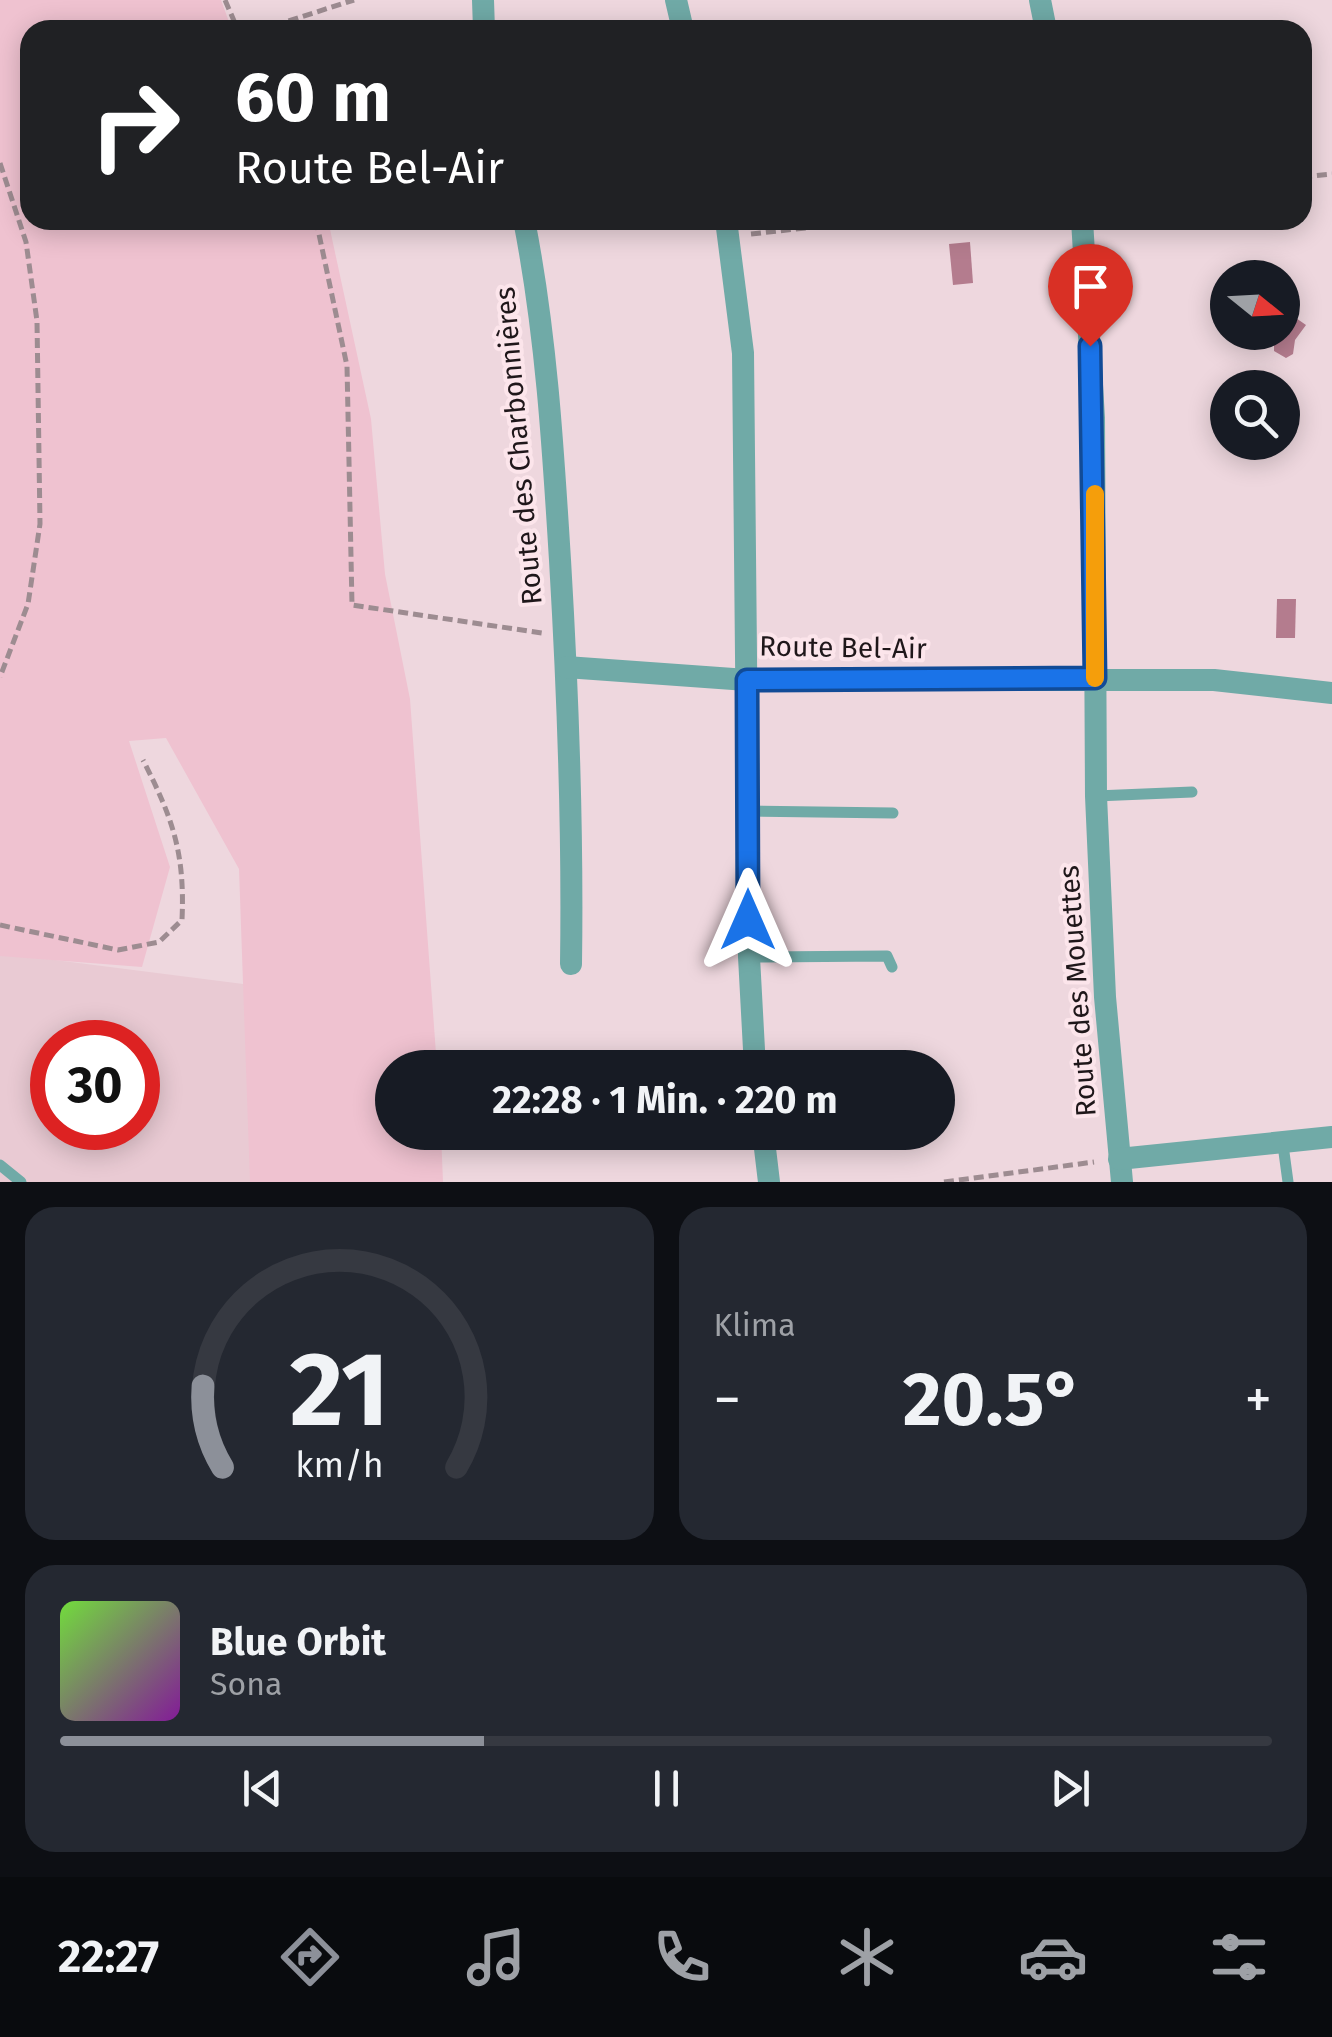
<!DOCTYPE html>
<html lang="de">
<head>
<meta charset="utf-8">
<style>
	:root { --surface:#171b24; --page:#242831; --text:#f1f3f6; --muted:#9ea1a6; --line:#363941; --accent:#8c9099 }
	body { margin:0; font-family:"Fira Sans",sans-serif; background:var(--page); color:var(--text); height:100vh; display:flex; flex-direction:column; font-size:38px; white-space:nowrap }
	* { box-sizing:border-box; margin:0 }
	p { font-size:32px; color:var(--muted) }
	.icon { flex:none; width:55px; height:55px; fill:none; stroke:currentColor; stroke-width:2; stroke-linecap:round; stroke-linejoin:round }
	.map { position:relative; height:1182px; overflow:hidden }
	.details { display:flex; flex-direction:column; gap:25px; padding:25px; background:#0d0f14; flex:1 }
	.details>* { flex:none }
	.top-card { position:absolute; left:20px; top:20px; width:1292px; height:210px; border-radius:30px; box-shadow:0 5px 25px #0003; background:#202124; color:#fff; overflow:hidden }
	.needle { width:65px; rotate:108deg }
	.buttons { position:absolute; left:1210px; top:260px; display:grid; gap:20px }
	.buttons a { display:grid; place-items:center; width:90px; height:90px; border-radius:50%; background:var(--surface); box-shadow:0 5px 25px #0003; font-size:50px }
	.speed { position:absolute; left:30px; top:1020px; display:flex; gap:20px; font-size:50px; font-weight:700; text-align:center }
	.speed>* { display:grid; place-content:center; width:130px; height:130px; border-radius:50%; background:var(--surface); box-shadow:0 5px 25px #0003; line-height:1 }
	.speed .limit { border:15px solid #d22; background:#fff; color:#111 }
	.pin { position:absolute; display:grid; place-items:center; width:85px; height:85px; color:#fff; margin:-102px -42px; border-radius:50% 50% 50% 0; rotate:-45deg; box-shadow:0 0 10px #0007 }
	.pin .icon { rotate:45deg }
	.me { position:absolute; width:110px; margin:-55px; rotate:0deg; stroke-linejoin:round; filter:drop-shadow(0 0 8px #0008) }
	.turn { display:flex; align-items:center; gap:35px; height:210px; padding:0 50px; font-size:45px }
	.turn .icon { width:130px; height:130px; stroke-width:2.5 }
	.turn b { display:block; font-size:70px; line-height:85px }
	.big { font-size:75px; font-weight:700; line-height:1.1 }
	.details .card { flex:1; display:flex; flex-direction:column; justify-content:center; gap:15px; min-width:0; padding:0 35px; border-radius:30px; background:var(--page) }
	.details .dial { align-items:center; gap:0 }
	.dial svg { height:260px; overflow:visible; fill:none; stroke:var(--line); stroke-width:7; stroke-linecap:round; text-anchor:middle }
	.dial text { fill:var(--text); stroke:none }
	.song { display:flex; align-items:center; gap:30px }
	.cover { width:120px; height:120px; border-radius:15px; background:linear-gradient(135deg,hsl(100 70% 55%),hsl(290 70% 35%)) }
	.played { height:10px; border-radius:5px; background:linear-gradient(90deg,var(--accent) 35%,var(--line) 35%) }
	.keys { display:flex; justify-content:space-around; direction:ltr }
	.heat { display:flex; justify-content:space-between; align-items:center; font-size:55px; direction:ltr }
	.details .tiles { flex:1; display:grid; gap:25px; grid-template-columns:1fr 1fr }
	.card:last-child { grid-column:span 2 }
	.trip { position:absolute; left:375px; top:1050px; width:580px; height:100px; border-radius:50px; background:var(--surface); box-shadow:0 5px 25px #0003; font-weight:700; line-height:100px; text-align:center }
	.dock { display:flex; height:160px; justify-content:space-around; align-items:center; background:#090b0e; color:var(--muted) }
	.dock .icon { width:70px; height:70px }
	.dock .active { color:var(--accent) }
	.dock b { font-size:45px; color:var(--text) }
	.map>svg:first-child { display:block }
	.built { fill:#e9cad3; fill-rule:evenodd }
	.green { fill:#efc2d0 }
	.water { fill:#b47c8e }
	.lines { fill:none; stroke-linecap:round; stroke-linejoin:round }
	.path { stroke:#9d8c91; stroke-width:5; stroke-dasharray:10 5; stroke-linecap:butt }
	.service { stroke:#70aaa7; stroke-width:11 }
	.minor { stroke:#70aaa7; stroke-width:22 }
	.route-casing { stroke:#114b97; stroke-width:25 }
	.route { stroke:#1a73e8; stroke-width:18 }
	.slow { stroke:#f59e0b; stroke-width:18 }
	.labels { text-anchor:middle; stroke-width:8; stroke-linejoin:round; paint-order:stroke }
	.street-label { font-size:28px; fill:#1f171a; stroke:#fce5eb }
</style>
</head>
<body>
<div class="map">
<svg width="1332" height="1182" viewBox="0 0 1332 1182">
	<rect width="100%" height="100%" fill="#eed7de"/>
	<path class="built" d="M0,953L251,985L270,1182H0ZM52,1042H138V1128H52Z"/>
	<path class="green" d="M0,0H221L232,30H30V220H328L371,419L385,574L410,699L437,1067L392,1068V1132L441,1133L443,1182H250L239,869L166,738L129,741L170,867L142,967L0,956Z"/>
	<g class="water">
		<path d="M970,242L973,283L953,285L949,244Z"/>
		<path d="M1293,316L1306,325L1295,340L1293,354L1286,358L1274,351V337L1282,332L1283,323Z"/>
		<path d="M1277,599H1296L1295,638H1276Z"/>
	</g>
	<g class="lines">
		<g class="path">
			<path d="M225,0L238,30"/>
			<path d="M260,30L354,0"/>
			<path d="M0,163L26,242L37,321L40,524L28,604L0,677"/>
			<path d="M1302,177L1332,174"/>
			<path d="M316,220L347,366L352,605L542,633"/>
			<path d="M753,225L789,220"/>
			<path d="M751,234L877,220"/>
			<path d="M0,925L118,950L159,942L182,920C185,853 173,819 143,760"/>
			<path d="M944,1182L1094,1162"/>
		</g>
		<g class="service">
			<path d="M1096,796L1192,792"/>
			<path d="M748,811L893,813"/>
			<path d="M749,957L887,956L892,967"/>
			<path d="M1283,1145L1288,1182"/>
			<path d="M0,1165L21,1182"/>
		</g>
		<g class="minor">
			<path d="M483,0L484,30"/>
			<path d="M676,0L683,30"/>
			<path d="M1040,0L1046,30"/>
			<path d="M524,220C546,332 553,446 560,560C568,695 573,829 571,964"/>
			<path d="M726,220L743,353L749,957L755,1068"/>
			<path d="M1082,220L1094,418L1096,796L1105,997L1122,1182"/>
			<path d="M566,667L747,680H1214L1332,693"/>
			<path d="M763,1132L769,1182"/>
			<path d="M1119,1159L1332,1137"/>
		</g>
	</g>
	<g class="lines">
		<defs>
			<path id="route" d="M748,920L747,680L1095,678L1090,346"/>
		</defs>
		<use href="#route" class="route-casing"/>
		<use href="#route" class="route"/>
		<path class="slow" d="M1095,678V494"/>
	</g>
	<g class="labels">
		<g class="street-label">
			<text transform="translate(518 446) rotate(-95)" y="10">Route des Charbonnières</text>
			<text transform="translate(843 647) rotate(1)" y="10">Route Bel-Air</text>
			<text transform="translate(1077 991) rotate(-94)" y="10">Route des Mouettes</text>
		</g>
	</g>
</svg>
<div class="buttons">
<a><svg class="needle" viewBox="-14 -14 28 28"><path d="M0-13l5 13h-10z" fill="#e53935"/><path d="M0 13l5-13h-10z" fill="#9ea1a6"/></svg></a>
<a><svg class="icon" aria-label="search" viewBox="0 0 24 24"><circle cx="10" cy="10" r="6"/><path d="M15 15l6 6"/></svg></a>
</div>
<div class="speed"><div class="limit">30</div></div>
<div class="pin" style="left:1090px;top:346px;background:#d93025"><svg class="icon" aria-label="arrive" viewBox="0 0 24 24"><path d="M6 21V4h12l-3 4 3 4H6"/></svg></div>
<svg class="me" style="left:748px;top:920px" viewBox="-20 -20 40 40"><path d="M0-17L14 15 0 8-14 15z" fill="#1a73e8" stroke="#fff" stroke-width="4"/></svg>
<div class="trip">22:28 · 1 Min. · 220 m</div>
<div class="top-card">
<div class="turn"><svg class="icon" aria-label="right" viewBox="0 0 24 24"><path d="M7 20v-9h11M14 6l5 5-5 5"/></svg><div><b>60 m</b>Route Bel-Air</div></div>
</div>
</div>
<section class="details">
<div class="tiles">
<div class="card dial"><svg viewBox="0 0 100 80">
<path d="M14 69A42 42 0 1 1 86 69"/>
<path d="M14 69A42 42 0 0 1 8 44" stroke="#8c9099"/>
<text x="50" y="56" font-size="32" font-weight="700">21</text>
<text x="50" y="72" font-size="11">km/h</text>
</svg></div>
<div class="card"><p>Klima</p>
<div class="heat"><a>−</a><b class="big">20.5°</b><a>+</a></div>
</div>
<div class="card">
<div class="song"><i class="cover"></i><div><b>Blue Orbit</b><p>Sona</p></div></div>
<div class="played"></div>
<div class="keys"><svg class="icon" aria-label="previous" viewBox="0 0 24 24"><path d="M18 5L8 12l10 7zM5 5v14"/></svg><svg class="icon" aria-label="pause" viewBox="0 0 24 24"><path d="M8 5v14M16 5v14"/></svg><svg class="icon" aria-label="next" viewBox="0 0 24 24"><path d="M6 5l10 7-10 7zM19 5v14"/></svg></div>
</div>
</div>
</section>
<nav class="dock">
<b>22:27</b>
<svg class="icon active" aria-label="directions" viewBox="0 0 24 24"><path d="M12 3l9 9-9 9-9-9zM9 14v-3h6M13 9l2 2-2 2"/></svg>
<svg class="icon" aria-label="music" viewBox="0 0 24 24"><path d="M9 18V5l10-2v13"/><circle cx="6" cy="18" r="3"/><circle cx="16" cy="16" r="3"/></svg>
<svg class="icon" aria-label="phone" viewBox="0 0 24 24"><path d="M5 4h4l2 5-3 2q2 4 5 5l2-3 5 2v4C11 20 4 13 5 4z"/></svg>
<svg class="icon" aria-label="climate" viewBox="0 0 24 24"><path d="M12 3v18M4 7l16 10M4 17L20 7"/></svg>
<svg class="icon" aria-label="car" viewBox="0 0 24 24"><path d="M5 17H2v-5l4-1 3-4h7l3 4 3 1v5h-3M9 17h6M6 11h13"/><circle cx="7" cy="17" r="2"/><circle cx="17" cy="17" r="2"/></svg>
<svg class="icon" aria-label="filters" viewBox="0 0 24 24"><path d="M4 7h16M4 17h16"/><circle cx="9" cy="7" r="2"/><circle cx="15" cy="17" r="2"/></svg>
</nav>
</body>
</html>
